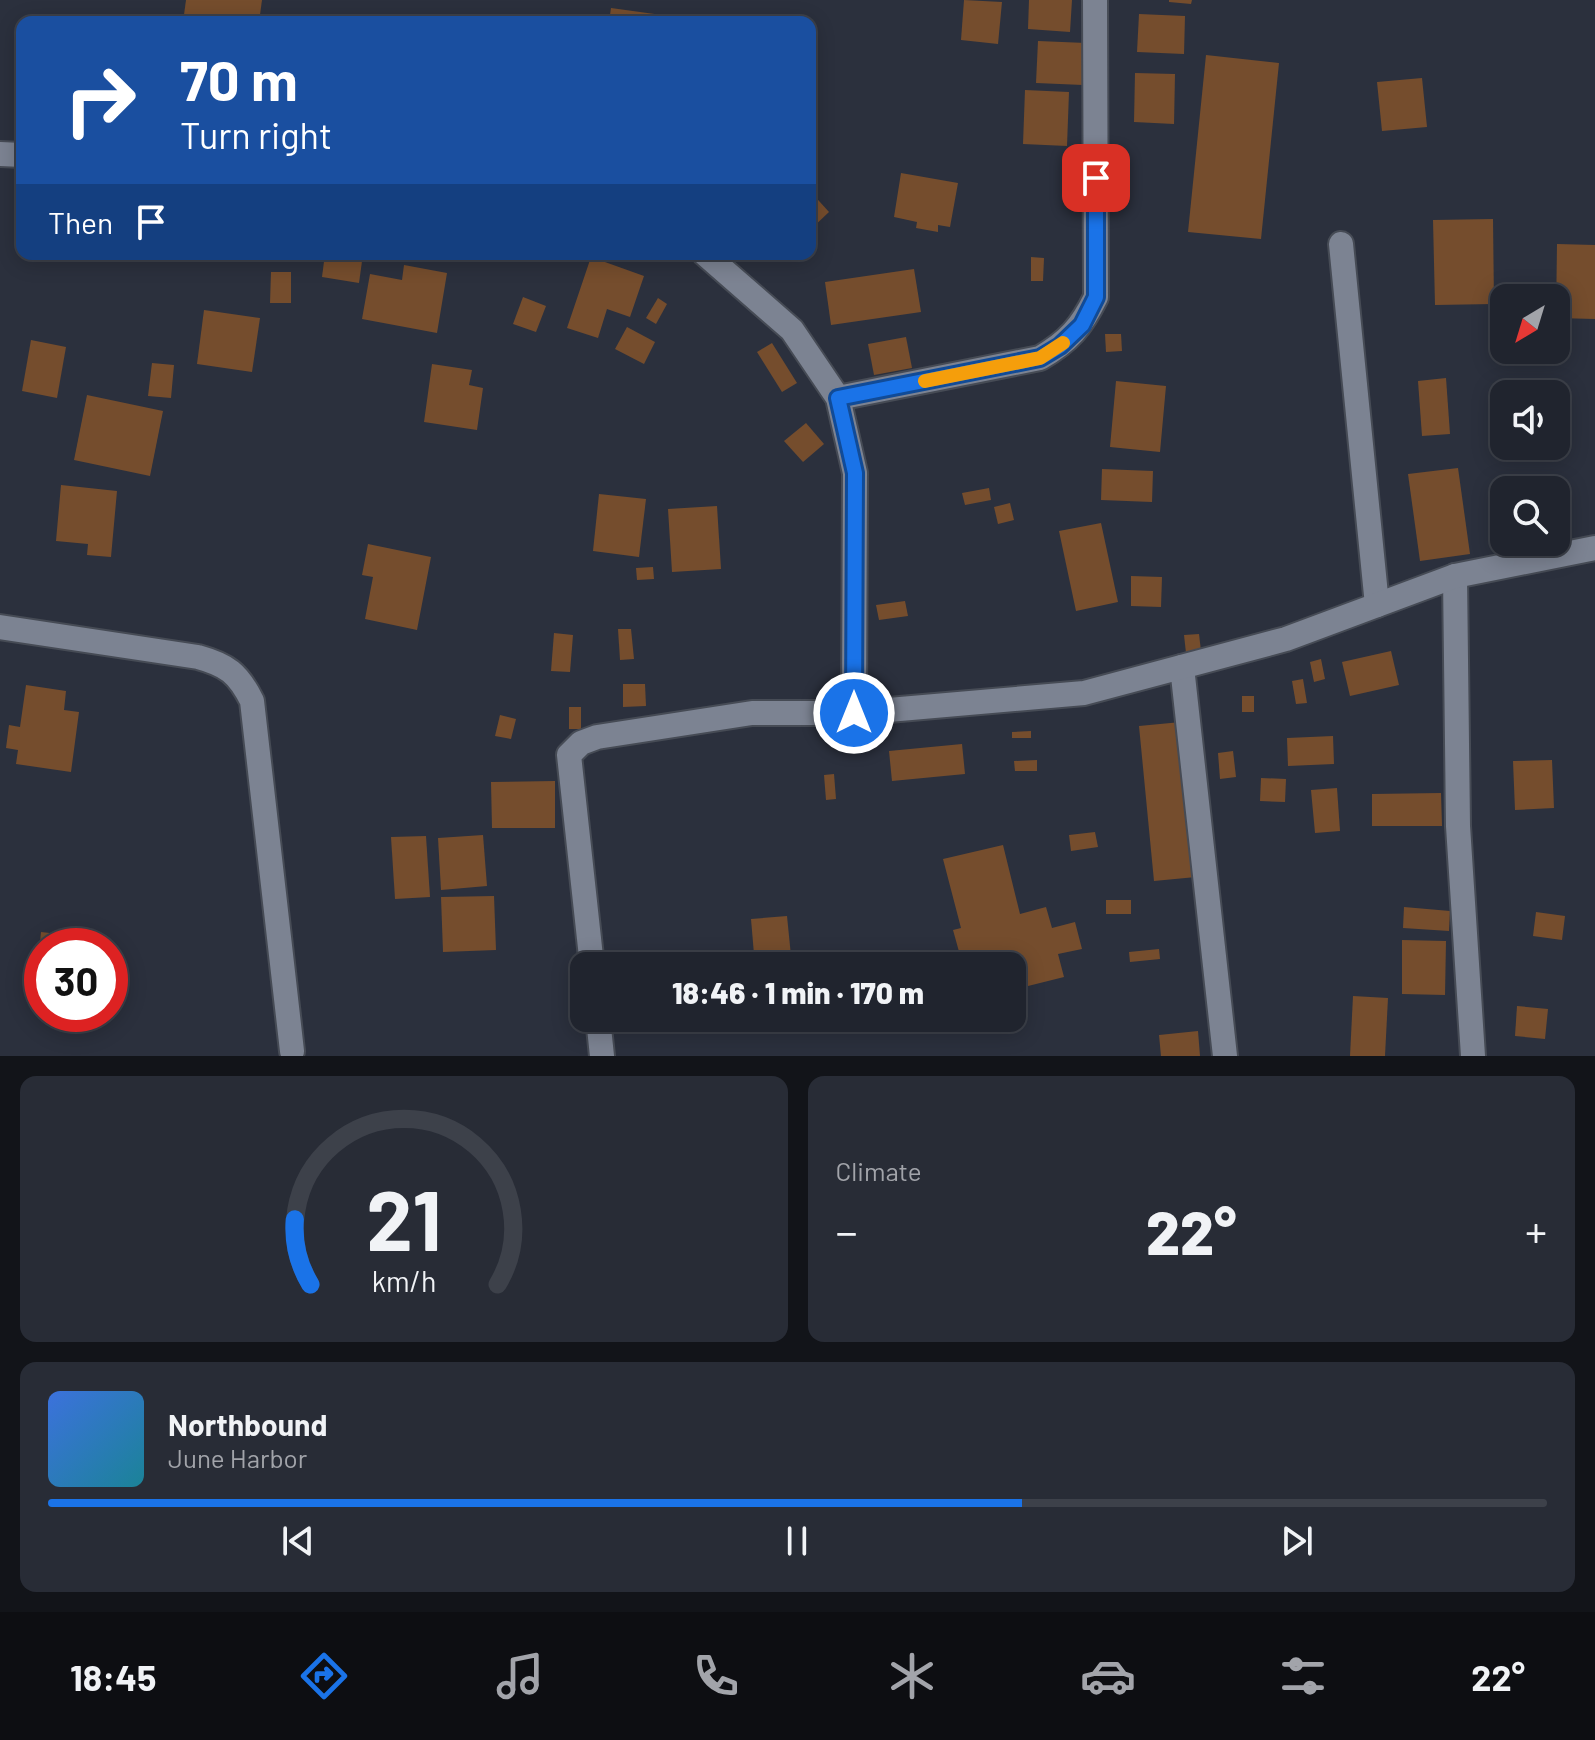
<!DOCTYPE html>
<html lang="en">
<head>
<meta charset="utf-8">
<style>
	:root { --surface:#20242e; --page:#282c36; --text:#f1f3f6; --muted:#a2a4aa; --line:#3d414a; --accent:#1a73e8 }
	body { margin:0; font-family:Barlow,sans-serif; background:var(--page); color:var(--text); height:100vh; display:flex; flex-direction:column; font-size:30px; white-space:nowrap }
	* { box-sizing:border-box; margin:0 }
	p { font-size:26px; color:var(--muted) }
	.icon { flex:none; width:44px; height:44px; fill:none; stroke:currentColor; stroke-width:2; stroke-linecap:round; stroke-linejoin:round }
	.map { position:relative; height:1056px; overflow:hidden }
	.side { display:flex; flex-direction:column; gap:20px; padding:20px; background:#121419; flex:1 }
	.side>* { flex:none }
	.top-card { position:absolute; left:16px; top:16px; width:800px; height:244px; border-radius:16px; box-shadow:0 4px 20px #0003,0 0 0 2px var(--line); background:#1a4fa0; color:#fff; overflow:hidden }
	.needle { width:52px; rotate:218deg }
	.buttons { position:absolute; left:1490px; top:284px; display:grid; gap:16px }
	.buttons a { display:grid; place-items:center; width:80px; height:80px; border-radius:16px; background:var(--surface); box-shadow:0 4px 20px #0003,0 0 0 2px var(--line); font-size:40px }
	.speed { position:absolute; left:24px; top:928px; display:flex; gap:16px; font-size:40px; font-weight:700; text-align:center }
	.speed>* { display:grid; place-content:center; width:104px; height:104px; border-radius:50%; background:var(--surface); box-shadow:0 4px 20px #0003,0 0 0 2px var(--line); line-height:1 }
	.speed .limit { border:12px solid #d22; background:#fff; color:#111 }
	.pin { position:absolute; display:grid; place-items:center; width:68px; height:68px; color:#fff; margin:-34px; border-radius:16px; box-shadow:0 4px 12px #0006 }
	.me { position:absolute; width:88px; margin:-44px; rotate:0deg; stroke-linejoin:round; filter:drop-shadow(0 0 6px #0008) }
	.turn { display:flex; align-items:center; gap:28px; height:168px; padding:0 32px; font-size:36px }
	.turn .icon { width:104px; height:104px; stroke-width:2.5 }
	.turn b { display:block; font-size:56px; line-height:68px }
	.then { display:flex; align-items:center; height:76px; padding:0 32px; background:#0003; gap:16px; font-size:30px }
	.big { font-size:60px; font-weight:800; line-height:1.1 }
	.side .widget { flex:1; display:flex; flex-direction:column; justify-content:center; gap:12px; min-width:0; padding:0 28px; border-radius:16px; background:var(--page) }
	.side .dial { align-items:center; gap:0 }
	.dial svg { height:208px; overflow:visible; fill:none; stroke:var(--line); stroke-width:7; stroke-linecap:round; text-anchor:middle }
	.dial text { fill:var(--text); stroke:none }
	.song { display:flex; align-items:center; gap:24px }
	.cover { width:96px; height:96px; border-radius:12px; background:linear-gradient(135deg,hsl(220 70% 55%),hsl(190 70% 35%)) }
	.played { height:8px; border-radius:4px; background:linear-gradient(90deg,var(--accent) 65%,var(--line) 65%) }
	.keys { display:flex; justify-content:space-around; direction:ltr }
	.heat { display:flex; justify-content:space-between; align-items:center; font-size:44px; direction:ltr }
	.side .tiles { flex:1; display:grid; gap:20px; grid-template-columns:1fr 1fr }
	.widget:last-child { grid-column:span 2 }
	.trip { position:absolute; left:570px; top:952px; width:456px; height:80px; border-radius:16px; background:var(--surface); box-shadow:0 4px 20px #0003,0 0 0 2px var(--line); font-weight:800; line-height:80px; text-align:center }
	.tab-bar { display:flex; height:128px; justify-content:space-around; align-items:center; background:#0d0e12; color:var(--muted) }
	.tab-bar .icon { width:56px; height:56px }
	.tab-bar .selected { color:var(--accent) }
	.tab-bar b { font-size:36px; color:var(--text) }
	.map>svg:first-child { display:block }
	.building { fill:#754d2d }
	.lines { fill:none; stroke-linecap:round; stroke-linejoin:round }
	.minor-casing { stroke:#464b55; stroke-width:28 }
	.minor { stroke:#7c8392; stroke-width:24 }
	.route-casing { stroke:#114b97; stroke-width:20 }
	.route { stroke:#1a73e8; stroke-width:14 }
	.slow { stroke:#f59e0b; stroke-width:14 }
</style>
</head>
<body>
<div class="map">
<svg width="1595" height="1056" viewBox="0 0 1595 1056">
	<rect width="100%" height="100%" fill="#2b303d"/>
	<g class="building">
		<path d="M186,0H262L259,22H183Z"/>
		<path d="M964,0L1002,2L998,44L961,40Z"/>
		<path d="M1029,0H1072L1070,32L1028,29Z"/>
		<path d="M1169,0H1192L1191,4L1169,2Z"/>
		<path d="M611,8L698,20V22H609Z"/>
		<path d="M1139,14L1185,16L1184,54L1137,52Z"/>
		<path d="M1038,41L1086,43L1083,85L1036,83Z"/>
		<path d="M1206,55L1279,63L1261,239L1188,232Z"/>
		<path d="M1135,73L1175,74L1174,124L1134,122Z"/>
		<path d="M1422,78L1427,127L1382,131L1377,82Z"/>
		<path d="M1025,90L1069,92L1067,146L1023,144Z"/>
		<path d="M901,173L958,183L950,227L938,225V232L916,228L917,222L894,217Z"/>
		<path d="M810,191L829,212L810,230Z"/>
		<path d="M1493,219L1494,304L1435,305L1433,220Z"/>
		<path d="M1557,244L1595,245V319L1556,318Z"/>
		<path d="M325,254H363L359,283L322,277Z"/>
		<path d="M591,257L644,276L630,317L607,309L598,338L567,328Z"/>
		<path d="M1031,257L1044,258L1043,281H1031Z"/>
		<path d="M404,265L447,273L437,333L362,319L370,274L402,280Z"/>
		<path d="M914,269L921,312L831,325L825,282Z"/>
		<path d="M271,272H291V303H270Z"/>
		<path d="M523,297L546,306L536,332L513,324Z"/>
		<path d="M658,298L667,304L656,324L646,318Z"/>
		<path d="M204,310L260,318L252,372L197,364Z"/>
		<path d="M627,327L655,342L644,364L615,349Z"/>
		<path d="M1105,334H1121L1122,351L1106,352Z"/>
		<path d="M906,337L912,368L874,375L868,344Z"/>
		<path d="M31,340L66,347L57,398L22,391Z"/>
		<path d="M772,343L797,383L782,392L757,352Z"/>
		<path d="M152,363L174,365L171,398L148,396Z"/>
		<path d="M432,364L472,370L469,385L483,388L477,430L424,422Z"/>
		<path d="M1446,378L1450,434L1422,436L1418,381Z"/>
		<path d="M1116,381L1166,386L1160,452L1110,447Z"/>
		<path d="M87,395L163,411L150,476L74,460Z"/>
		<path d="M806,423L824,444L803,462L784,441Z"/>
		<path d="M1458,468L1470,554L1420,561L1408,474Z"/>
		<path d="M1102,469L1153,471L1152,502L1101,500Z"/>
		<path d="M61,485L117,491L111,557L87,555L88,544L56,541Z"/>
		<path d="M989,488L991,500L965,505L962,493Z"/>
		<path d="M599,494L646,499L639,557L593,551Z"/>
		<path d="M1010,503L1014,520L998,524L994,507Z"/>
		<path d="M717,506L721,569L672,572L668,509Z"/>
		<path d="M1101,523L1118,602L1076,611L1059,531Z"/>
		<path d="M368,544L431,557L417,630L365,619L373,577L362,575Z"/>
		<path d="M653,567L654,579L637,580L636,568Z"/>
		<path d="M1131,576L1162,577L1161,607L1131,606Z"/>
		<path d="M905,601L908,616L879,620L876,605Z"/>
		<path d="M618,629H631L634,659L620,660Z"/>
		<path d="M554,633L573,635L570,672L551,671Z"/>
		<path d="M1199,634L1201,651L1186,653L1184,635Z"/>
		<path d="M1391,651L1399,685L1350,696L1342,662Z"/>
		<path d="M1321,659L1325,679L1314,682L1310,662Z"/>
		<path d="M1303,679L1307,703L1296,704L1292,681Z"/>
		<path d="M623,684H645L646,706L623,707Z"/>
		<path d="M26,685L66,691L64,710L79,712L71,772L16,764L18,750L6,748L9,725L20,727Z"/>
		<rect x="1242" y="696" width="12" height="16"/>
		<rect x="569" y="707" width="12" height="22"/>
		<path d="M500,715L516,719L511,739L495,736Z"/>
		<path d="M1181,722L1196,877L1154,881L1139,726Z"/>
		<path d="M1031,731V738H1012V732Z"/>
		<path d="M1333,736L1334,764L1288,766L1287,738Z"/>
		<path d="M962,744L965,774L892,781L889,751Z"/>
		<path d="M1233,751L1236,777L1220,779L1218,753Z"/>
		<path d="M1037,760V771H1015L1014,761Z"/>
		<path d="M1552,760L1554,808L1515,810L1513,761Z"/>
		<path d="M834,774L836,799L826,800L824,775Z"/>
		<path d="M1261,778L1286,779L1285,802L1260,801Z"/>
		<path d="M555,781V828H492L491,782Z"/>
		<path d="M1337,788L1340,831L1315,833L1311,790Z"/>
		<path d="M1441,793L1442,826H1372V794Z"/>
		<path d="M1095,832L1098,847L1071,851L1069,835Z"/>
		<path d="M483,835L487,886L441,890L438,838Z"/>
		<path d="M426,836L430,897L395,899L391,837Z"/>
		<path d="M1003,845L1020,914L1046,907L1052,928L1075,922L1082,949L1058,954L1064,977L1012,990V966H963L953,930L961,928L943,859Z"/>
		<path d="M494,896L496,950L443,952L441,897Z"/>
		<rect x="1106" y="900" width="25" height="14"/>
		<path d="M1404,907L1450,911L1449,931L1403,928Z"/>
		<path d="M1536,912L1565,916L1562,940L1533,936Z"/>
		<path d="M787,916L792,966H755L751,919Z"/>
		<path d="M41,932L86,937L85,946H42V975L37,974Z"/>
		<path d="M1402,940L1446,941L1445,995L1402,994Z"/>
		<path d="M1159,949L1160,959L1130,962L1129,952Z"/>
		<path d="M1353,996L1388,998L1385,1056H1350Z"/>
		<path d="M1517,1006L1548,1009L1545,1039L1515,1036Z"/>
		<path d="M1198,1031L1200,1056H1161L1159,1035Z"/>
	</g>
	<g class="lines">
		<defs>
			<g id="minor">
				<path d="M0,154L22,155"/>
				<path d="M1341,244L1377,605"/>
				<path d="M705,254L792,330L838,398L855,473L854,713"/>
				<path d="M838,398L1040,358C1069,341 1081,327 1096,297L1095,0"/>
				<path d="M1455,576L1458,826L1473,1056"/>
				<path d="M0,627L198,657C227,665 238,673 252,701L292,1051"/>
				<path d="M1182,667L1225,1056"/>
				<path d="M592,966L569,755L581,743L597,737L752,713H854L1084,693L1286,639L1455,576L1595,548"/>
				<path d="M598,1018L602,1056"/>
			</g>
		</defs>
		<use href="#minor" class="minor-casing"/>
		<use href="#minor" class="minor"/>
	</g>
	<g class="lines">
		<defs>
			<path id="route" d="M854,713L855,473L838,398L1040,358L1060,346L1082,325L1096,297V178"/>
		</defs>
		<use href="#route" class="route-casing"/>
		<use href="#route" class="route"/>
		<path class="slow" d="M925,381L1040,358L1063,343"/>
	</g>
</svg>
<div class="buttons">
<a><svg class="needle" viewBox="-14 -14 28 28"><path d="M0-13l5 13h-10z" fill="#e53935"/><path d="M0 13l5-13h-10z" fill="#a2a4aa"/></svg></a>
<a><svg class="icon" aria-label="sound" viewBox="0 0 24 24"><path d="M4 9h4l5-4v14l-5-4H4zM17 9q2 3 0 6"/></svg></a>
<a><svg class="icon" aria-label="search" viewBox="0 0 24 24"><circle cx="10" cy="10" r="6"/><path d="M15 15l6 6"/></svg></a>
</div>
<div class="speed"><div class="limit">30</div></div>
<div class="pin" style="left:1096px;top:178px;background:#d93025"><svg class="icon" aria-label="arrive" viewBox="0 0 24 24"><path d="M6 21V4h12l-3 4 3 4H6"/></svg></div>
<svg class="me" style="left:854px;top:713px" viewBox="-20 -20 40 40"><circle r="17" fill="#1a73e8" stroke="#fff" stroke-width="3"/><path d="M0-11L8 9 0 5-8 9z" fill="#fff"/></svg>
<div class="trip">18:46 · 1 min · 170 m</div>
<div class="top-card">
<div class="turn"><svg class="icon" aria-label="right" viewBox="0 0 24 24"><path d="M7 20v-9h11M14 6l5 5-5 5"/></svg><div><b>70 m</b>Turn right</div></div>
<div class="then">Then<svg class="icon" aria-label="arrive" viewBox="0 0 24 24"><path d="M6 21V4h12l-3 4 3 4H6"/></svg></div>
</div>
</div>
<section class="side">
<div class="tiles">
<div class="widget dial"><svg viewBox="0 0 100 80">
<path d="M14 69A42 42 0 1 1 86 69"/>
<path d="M14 69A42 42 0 0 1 8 44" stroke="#1a73e8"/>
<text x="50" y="56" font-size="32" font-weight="700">21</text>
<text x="50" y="72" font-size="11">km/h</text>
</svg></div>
<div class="widget"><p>Climate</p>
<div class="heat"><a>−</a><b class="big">22°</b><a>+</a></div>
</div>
<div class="widget">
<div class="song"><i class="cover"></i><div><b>Northbound</b><p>June Harbor</p></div></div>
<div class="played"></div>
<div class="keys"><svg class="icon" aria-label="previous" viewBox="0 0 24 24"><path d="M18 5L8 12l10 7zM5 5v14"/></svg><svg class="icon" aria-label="pause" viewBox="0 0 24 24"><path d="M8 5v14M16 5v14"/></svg><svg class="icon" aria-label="next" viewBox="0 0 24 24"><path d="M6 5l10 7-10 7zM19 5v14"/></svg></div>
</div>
</div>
</section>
<nav class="tab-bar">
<b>18:45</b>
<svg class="icon selected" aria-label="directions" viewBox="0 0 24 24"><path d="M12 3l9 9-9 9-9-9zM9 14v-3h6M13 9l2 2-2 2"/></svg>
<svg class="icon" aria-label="music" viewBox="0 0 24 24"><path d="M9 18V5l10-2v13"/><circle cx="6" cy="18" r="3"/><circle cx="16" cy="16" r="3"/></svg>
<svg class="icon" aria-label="phone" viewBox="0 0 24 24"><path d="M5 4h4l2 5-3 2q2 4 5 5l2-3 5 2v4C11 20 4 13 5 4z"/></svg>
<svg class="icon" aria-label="climate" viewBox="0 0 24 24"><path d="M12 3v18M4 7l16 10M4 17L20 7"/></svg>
<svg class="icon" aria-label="car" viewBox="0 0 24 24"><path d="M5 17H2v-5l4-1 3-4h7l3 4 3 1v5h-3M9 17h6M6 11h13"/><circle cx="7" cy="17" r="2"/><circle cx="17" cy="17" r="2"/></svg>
<svg class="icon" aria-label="filters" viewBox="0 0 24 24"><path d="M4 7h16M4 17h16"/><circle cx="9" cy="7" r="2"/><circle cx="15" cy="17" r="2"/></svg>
<b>22°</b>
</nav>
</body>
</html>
